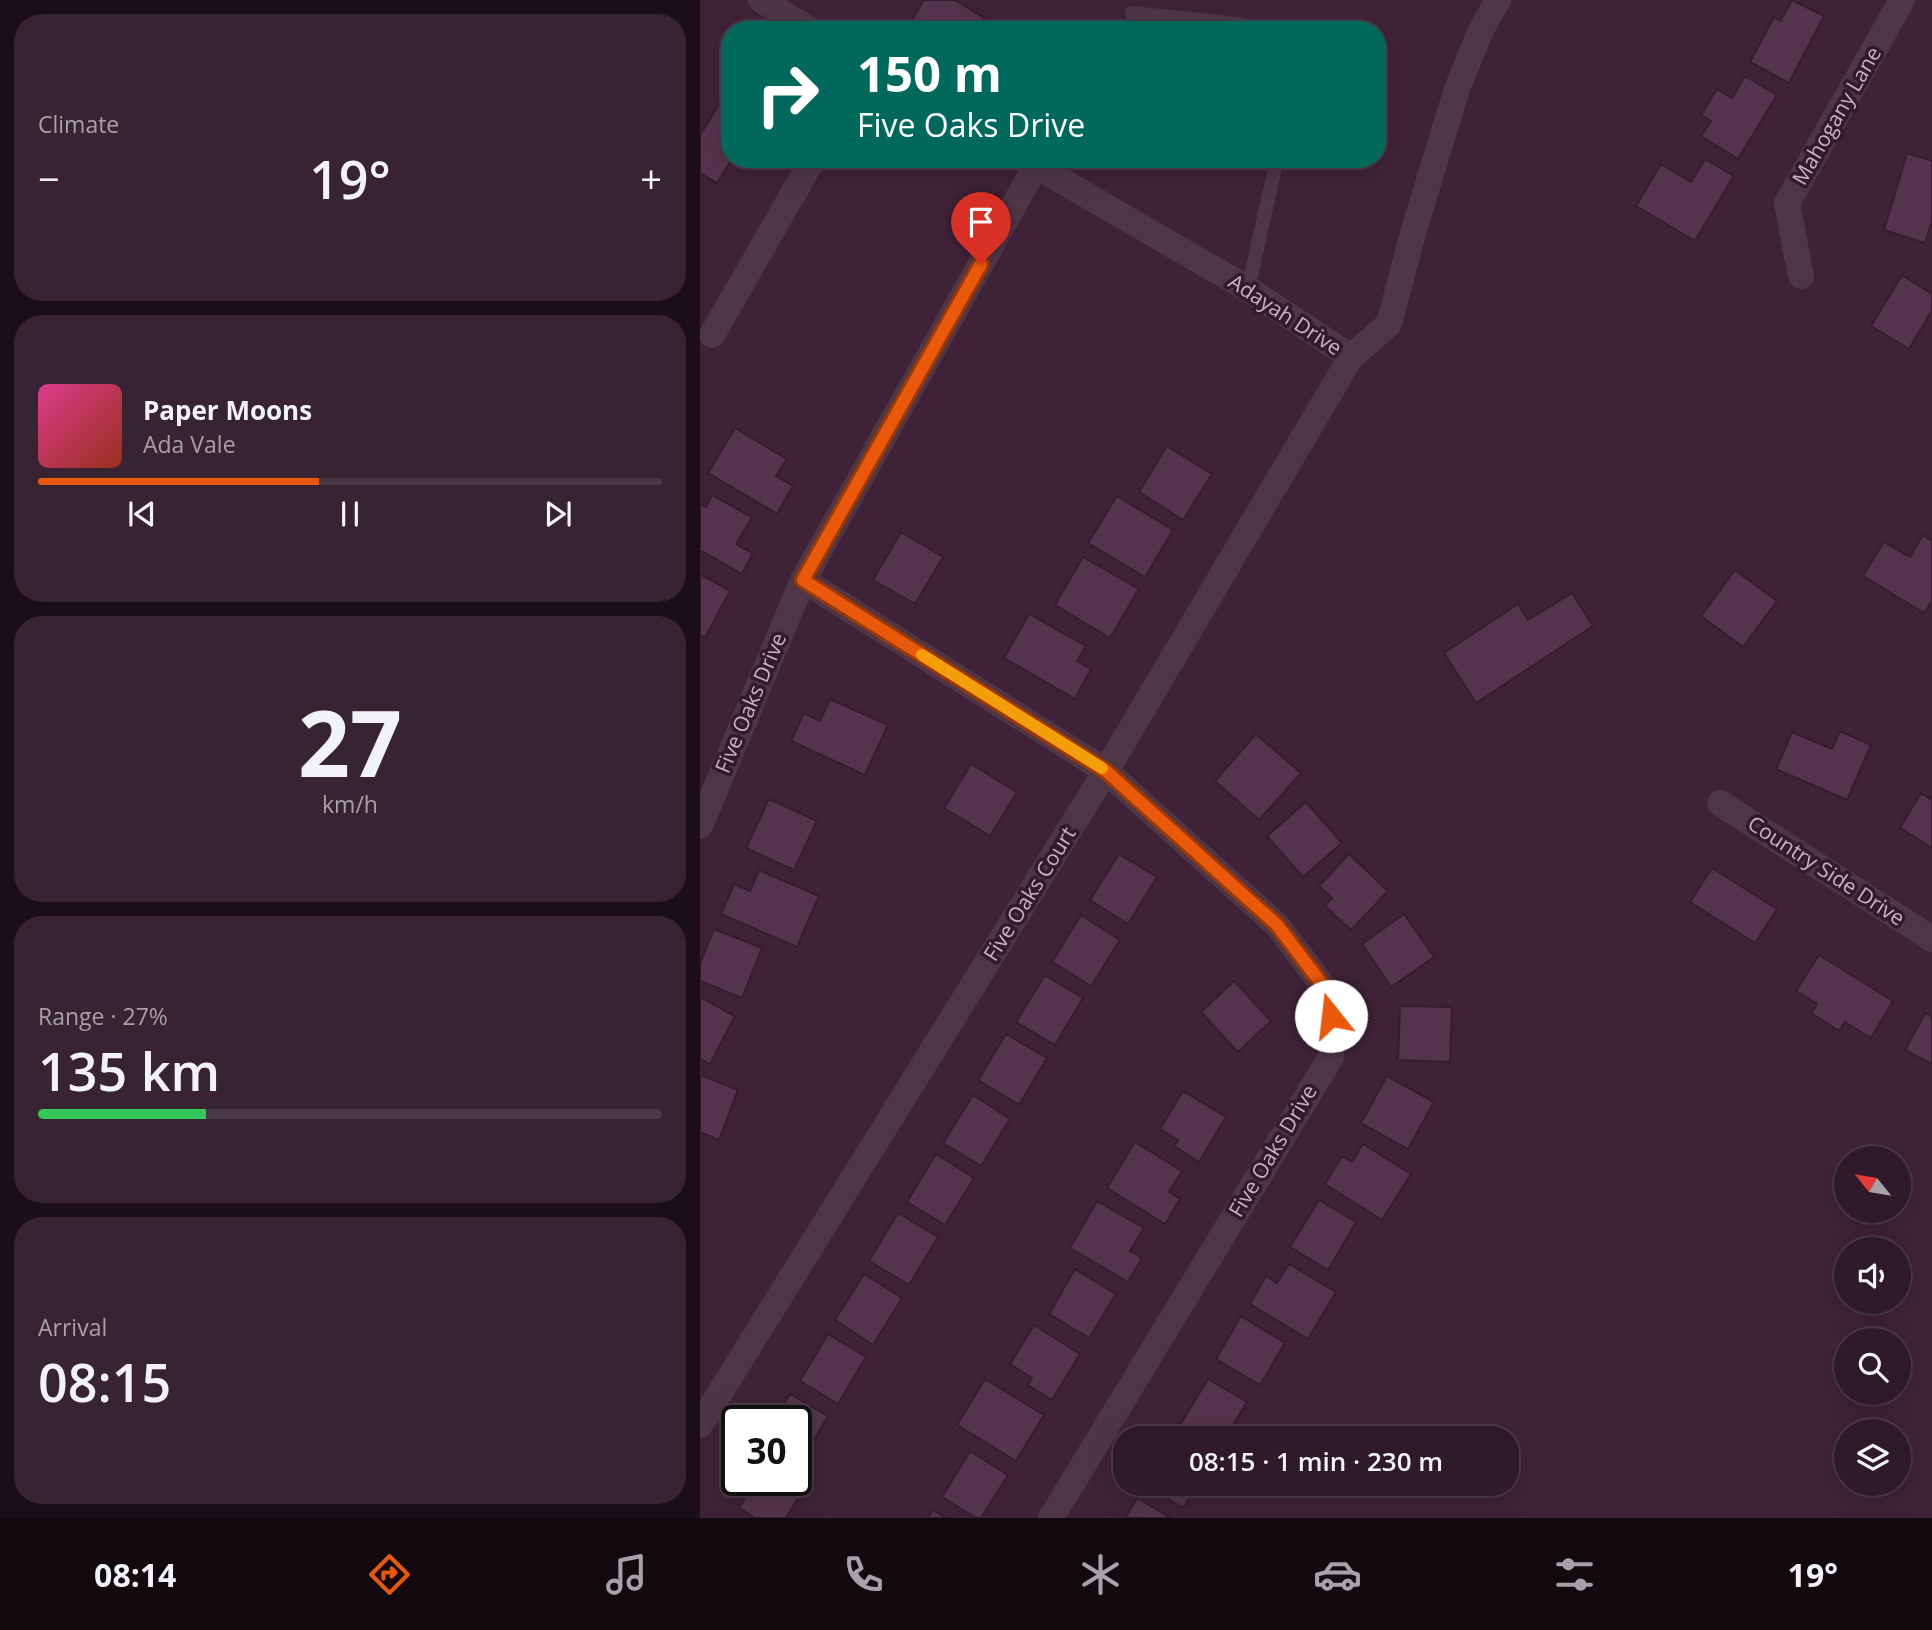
<!DOCTYPE html>
<html lang="en">
<head>
<meta charset="utf-8">
<style>
	:root { --surface:#2f1a29; --page:#372331; --text:#f1f3f6; --muted:#a7a1a8; --line:#4a3846; --accent:#ea580c }
	body { margin:0; font-family:"Open Sans",sans-serif; background:var(--page); color:var(--text); height:100vh; display:flex; flex-direction:column; font-size:26px; white-space:nowrap }
	* { box-sizing:border-box; margin:0 }
	p { font-size:23px; color:var(--muted) }
	.icon { flex:none; width:38px; height:38px; fill:none; stroke:currentColor; stroke-width:2; stroke-linecap:round; stroke-linejoin:round }
	.map { position:relative; flex:1; overflow:hidden }
	.details { display:flex; flex-direction:column; gap:14px; padding:14px; background:#1a0e17; width:700px }
	.details>* { flex:none }
	.guide { position:absolute; left:21px; top:21px; width:665px; height:147px; border-radius:28px; box-shadow:0 7px 28px #0002,0 0 0 2px var(--line); background:#00695c; color:#fff; overflow:hidden }
	.needle { width:46px; rotate:300deg }
	.controls { position:absolute; left:1134px; top:1146px; display:grid; gap:14px }
	.controls a { display:grid; place-items:center; width:77px; height:77px; border-radius:50%; background:var(--surface); box-shadow:0 7px 28px #0002,0 0 0 2px var(--line); font-size:35px }
	.speed { position:absolute; left:21px; top:1405px; display:flex; gap:14px; font-size:35px; font-weight:700; text-align:center }
	.speed>* { display:grid; place-content:center; width:91px; height:91px; border-radius:50%; background:var(--surface); box-shadow:0 7px 28px #0002,0 0 0 2px var(--line); line-height:1 }
	.speed .limit { border:4px solid #111; border-radius:10px; background:#fff; color:#111 }
	.pin { position:absolute; display:grid; place-items:center; width:60px; height:60px; color:#fff; margin:-72px -30px; border-radius:50% 50% 50% 0; rotate:-45deg; box-shadow:0 0 7px #0007 }
	.pin .icon { rotate:45deg }
	.me { position:absolute; width:77px; margin:-38px; rotate:344deg; stroke-linejoin:round; filter:drop-shadow(0 0 5px #0008) }
	.turn { display:flex; align-items:center; gap:24px; height:147px; padding:0 21px; font-size:32px }
	.turn .icon { width:91px; height:91px; stroke-width:2.5 }
	.turn b { display:block; font-size:49px; line-height:60px }
	.big { font-size:52px; font-weight:600; line-height:1.1 }
	.details .widget { flex:1; display:flex; flex-direction:column; justify-content:center; gap:10px; min-width:0; padding:0 24px; border-radius:28px; background:var(--page) }
	.details .dial { align-items:center; gap:0 }
	.dial b { font-size:91px; line-height:1 }
	.song { display:flex; align-items:center; gap:21px }
	.cover { width:84px; height:84px; border-radius:10px; background:linear-gradient(135deg,hsl(330 70% 55%),hsl(10 70% 35%)) }
	.played { height:7px; border-radius:4px; background:linear-gradient(90deg,var(--accent) 45%,var(--line) 45%) }
	.keys { display:flex; justify-content:space-around; direction:ltr }
	.heat { display:flex; justify-content:space-between; align-items:center; font-size:38px; direction:ltr }
	.charge { height:10px; border-radius:5px; background:linear-gradient(90deg,#34c759 27%,var(--line) 0) }
	.trip { position:absolute; left:413px; top:1426px; width:406px; height:70px; border-radius:28px; background:var(--surface); box-shadow:0 7px 28px #0002,0 0 0 2px var(--line); font-weight:600; line-height:70px; text-align:center }
	.dock { display:flex; height:112px; justify-content:space-around; align-items:center; background:#130a10; color:var(--muted) }
	.dock .icon { width:49px; height:49px }
	.dock .current { color:var(--accent) }
	.dock b { font-size:32px; color:var(--text) }
	main { display:flex; flex:1; min-height:0 }
	.map>svg:first-child { display:block }
	.building { fill:#55334c; stroke:#351d2e; stroke-width:2 }
	.lines { fill:none; stroke-linecap:round; stroke-linejoin:round }
	.lane { stroke:#4e3647; stroke-width:14 }
	.street { stroke:#4e3647; stroke-width:26 }
	.route-casing { stroke:#983908; stroke-width:18 }
	.route { stroke:#ea580c; stroke-width:12 }
	.slow { stroke:#f59e0b; stroke-width:12 }
	.labels { text-anchor:middle; stroke-width:7; stroke-linejoin:round; paint-order:stroke }
	.street-label { font-size:21px; fill:#cab2c2; stroke:#331b2c }
</style>
</head>
<body>
<main>
<section class="details">
<div class="widget"><p>Climate</p>
<div class="heat"><a>−</a><b class="big">19°</b><a>+</a></div>
</div>
<div class="widget">
<div class="song"><i class="cover"></i><div><b>Paper Moons</b><p>Ada Vale</p></div></div>
<div class="played"></div>
<div class="keys"><svg class="icon" aria-label="previous" viewBox="0 0 24 24"><path d="M18 5L8 12l10 7zM5 5v14"/></svg><svg class="icon" aria-label="pause" viewBox="0 0 24 24"><path d="M8 5v14M16 5v14"/></svg><svg class="icon" aria-label="next" viewBox="0 0 24 24"><path d="M6 5l10 7-10 7zM19 5v14"/></svg></div>
</div>
<div class="widget dial"><b>27</b><p>km/h</p></div>
<div class="widget"><p>Range · 27%</p><b class="big">135 km</b><div class="charge"></div></div>
<div class="widget"><p>Arrival</p><b class="big">08:15</b></div>
</section>
<div class="map">
<svg width="1232" height="1518" viewBox="0 0 1232 1518">
	<rect width="100%" height="100%" fill="#3f2237"/>
	<g class="building">
		<path d="M224,0H255L304,30H232L213,18Z"/>
		<path d="M1092,0L1124,16L1089,83L1050,62L1074,17L1080,21Z"/>
		<path d="M1045,76L1077,95L1038,159L1001,136L1011,121L1001,115L1017,89L1032,98Z"/>
		<path d="M26,93L30,96V159H32L17,183L0,173V135Z"/>
		<path d="M1207,153L1232,161V221L1225,243L1184,230Z"/>
		<path d="M1005,159L1034,176L995,241L936,206L961,164L991,182Z"/>
		<path d="M1202,275L1232,294V310L1209,349L1171,326Z"/>
		<path d="M35,428L87,459L76,476L93,486L77,514L8,473Z"/>
		<path d="M467,446L512,474L483,520L439,492Z"/>
		<path d="M12,495L52,517L36,544L53,553L42,574L0,550V503L6,507Z"/>
		<path d="M417,496L473,530L445,577L388,543Z"/>
		<path d="M201,532L243,557L215,604L173,580Z"/>
		<path d="M1223,535L1232,541V601L1224,613L1163,576L1184,542L1210,557Z"/>
		<path d="M383,557L439,589L410,638L355,605Z"/>
		<path d="M1035,570L1077,601L1043,647L1001,616Z"/>
		<path d="M0,574L30,591L5,638L0,635Z"/>
		<path d="M872,593L893,626L776,703L744,653L818,604L828,620Z"/>
		<path d="M329,614L386,646L377,661L391,669L375,699L304,658Z"/>
		<path d="M130,699L188,725L165,775L91,741L104,713L120,721Z"/>
		<path d="M1140,731L1171,745L1147,800L1076,769L1092,732L1132,749Z"/>
		<path d="M556,734L601,773L559,820L515,781Z"/>
		<path d="M271,764L317,792L290,836L244,808Z"/>
		<path d="M1221,793L1232,800V848L1200,828Z"/>
		<path d="M69,799L117,821L94,870L46,848Z"/>
		<path d="M606,802L642,843L603,877L567,836Z"/>
		<path d="M419,854L457,877L428,924L390,900Z"/>
		<path d="M649,854L688,891L651,930L625,906L632,898L619,886Z"/>
		<path d="M1012,868L1077,909L1055,943L990,902Z"/>
		<path d="M59,870L119,896L97,947L21,914L34,884L50,891Z"/>
		<path d="M704,914L734,957L691,987L662,944Z"/>
		<path d="M381,915L420,940L391,986L352,962Z"/>
		<path d="M14,929L62,948L42,998L0,981V964Z"/>
		<path d="M1119,955L1193,1001L1171,1038L1145,1022L1139,1031L1111,1013L1117,1004L1096,991Z"/>
		<path d="M345,975L383,998L355,1045L316,1022Z"/>
		<path d="M534,981L571,1021L538,1052L501,1012Z"/>
		<path d="M0,997L35,1016L10,1064L0,1059Z"/>
		<path d="M700,1006L752,1007L750,1062L698,1060Z"/>
		<path d="M1225,1013L1232,1017V1064L1205,1050Z"/>
		<path d="M306,1034L347,1058L319,1105L278,1080Z"/>
		<path d="M0,1075L38,1090L19,1140L0,1132Z"/>
		<path d="M687,1076L734,1102L708,1149L661,1123Z"/>
		<path d="M483,1091L526,1117L499,1162L474,1146L478,1140L460,1129Z"/>
		<path d="M273,1095L310,1119L281,1166L243,1143Z"/>
		<path d="M435,1142L482,1171L469,1192L480,1199L465,1224L407,1188Z"/>
		<path d="M663,1144L711,1174L682,1220L625,1184L642,1156L652,1162Z"/>
		<path d="M236,1154L274,1178L245,1225L207,1202Z"/>
		<path d="M619,1200L656,1222L628,1270L590,1247Z"/>
		<path d="M397,1201L444,1228L430,1251L442,1258L428,1282L370,1248Z"/>
		<path d="M198,1213L238,1237L209,1285L169,1261Z"/>
		<path d="M589,1264L636,1292L608,1339L550,1304L566,1276L577,1283Z"/>
		<path d="M375,1269L416,1294L389,1338L349,1314Z"/>
		<path d="M164,1274L202,1298L173,1345L135,1320Z"/>
		<path d="M541,1316L585,1343L560,1385L516,1359Z"/>
		<path d="M334,1325L380,1354L352,1400L328,1385L332,1378L310,1364Z"/>
		<path d="M128,1334L166,1357L138,1404L100,1381Z"/>
		<path d="M285,1379L344,1415L316,1461L257,1425Z"/>
		<path d="M508,1379L547,1402L525,1438H502L480,1425Z"/>
		<path d="M90,1394L128,1416L101,1463L96,1461V1421H73Z"/>
		<path d="M270,1451L308,1475L281,1518H276L242,1497Z"/>
		<path d="M96,1479L106,1485L86,1518H55L39,1508L56,1480H96Z"/>
		<path d="M444,1484H498L483,1508Z"/>
		<path d="M437,1498L471,1518H425Z"/>
		<path d="M233,1510L246,1518H228Z"/>
	</g>
	<g class="lines">
		<g class="lane">
			<path d="M432,13L539,24L564,30"/>
			<path d="M548,289L577,159"/>
		</g>
		<g class="street">
			<path d="M61,0L110,30"/>
			<path d="M324,159L548,289L651,357"/>
			<path d="M1101,276L1087,203L1202,0"/>
			<path d="M12,335L113,159"/>
			<path d="M103,580L406,771L577,925L631,996V1057L351,1518"/>
			<path d="M1020,803L1232,939"/>
			<path d="M0,826L103,580L336,166"/>
			<path d="M0,1425L406,771L651,357L689,324L713,233L757,89L780,32L798,0"/>
		</g>
	</g>
	<g class="lines">
		<defs>
			<path id="route" d="M281,264L103,580L406,771L577,925L631,996V1016"/>
		</defs>
		<use href="#route" class="route-casing"/>
		<use href="#route" class="route"/>
		<path class="slow" d="M222,655L402,768"/>
	</g>
	<g class="labels">
		<g class="street-label">
			<text transform="translate(1137 116) rotate(-60)" y="7">Mahogany Lane</text>
			<text transform="translate(585 315) rotate(33)" y="7">Adayah Drive</text>
			<text transform="translate(51 703) rotate(-67)" y="7">Five Oaks Drive</text>
			<text transform="translate(1126 871) rotate(33)" y="7">Country Side Drive</text>
			<text transform="translate(330 894) rotate(-58)" y="7">Five Oaks Court</text>
			<text transform="translate(573 1151) rotate(-59)" y="7">Five Oaks Drive</text>
		</g>
	</g>
</svg>
<div class="controls">
<a><svg class="needle" viewBox="-14 -14 28 28"><path d="M0-13l5 13h-10z" fill="#e53935"/><path d="M0 13l5-13h-10z" fill="#a7a1a8"/></svg></a>
<a><svg class="icon" aria-label="sound" viewBox="0 0 24 24"><path d="M4 9h4l5-4v14l-5-4H4zM17 9q2 3 0 6"/></svg></a>
<a><svg class="icon" aria-label="search" viewBox="0 0 24 24"><circle cx="10" cy="10" r="6"/><path d="M15 15l6 6"/></svg></a>
<a><svg class="icon" aria-label="layers" viewBox="0 0 24 24"><path d="M12 4l9 5-9 5-9-5zM3 14l9 5 9-5"/></svg></a>
</div>
<div class="speed"><div class="limit">30</div></div>
<div class="pin" style="left:281px;top:264px;background:#d93025"><svg class="icon" aria-label="arrive" viewBox="0 0 24 24"><path d="M6 21V4h12l-3 4 3 4H6"/></svg></div>
<svg class="me" style="left:631px;top:1016px" viewBox="-20 -20 40 40"><circle r="19" fill="#fff"/><path d="M0-13L10 11 0 6-10 11z" fill="#ea580c"/></svg>
<div class="trip">08:15 · 1 min · 230 m</div>
<div class="guide">
<div class="turn"><svg class="icon" aria-label="right" viewBox="0 0 24 24"><path d="M7 20v-9h11M14 6l5 5-5 5"/></svg><div><b>150 m</b>Five Oaks Drive</div></div>
</div>
</div>
</main>
<nav class="dock">
<b>08:14</b>
<svg class="icon current" aria-label="directions" viewBox="0 0 24 24"><path d="M12 3l9 9-9 9-9-9zM9 14v-3h6M13 9l2 2-2 2"/></svg>
<svg class="icon" aria-label="music" viewBox="0 0 24 24"><path d="M9 18V5l10-2v13"/><circle cx="6" cy="18" r="3"/><circle cx="16" cy="16" r="3"/></svg>
<svg class="icon" aria-label="phone" viewBox="0 0 24 24"><path d="M5 4h4l2 5-3 2q2 4 5 5l2-3 5 2v4C11 20 4 13 5 4z"/></svg>
<svg class="icon" aria-label="climate" viewBox="0 0 24 24"><path d="M12 3v18M4 7l16 10M4 17L20 7"/></svg>
<svg class="icon" aria-label="car" viewBox="0 0 24 24"><path d="M5 17H2v-5l4-1 3-4h7l3 4 3 1v5h-3M9 17h6M6 11h13"/><circle cx="7" cy="17" r="2"/><circle cx="17" cy="17" r="2"/></svg>
<svg class="icon" aria-label="filters" viewBox="0 0 24 24"><path d="M4 7h16M4 17h16"/><circle cx="9" cy="7" r="2"/><circle cx="15" cy="17" r="2"/></svg>
<b>19°</b>
</nav>
</body>
</html>
